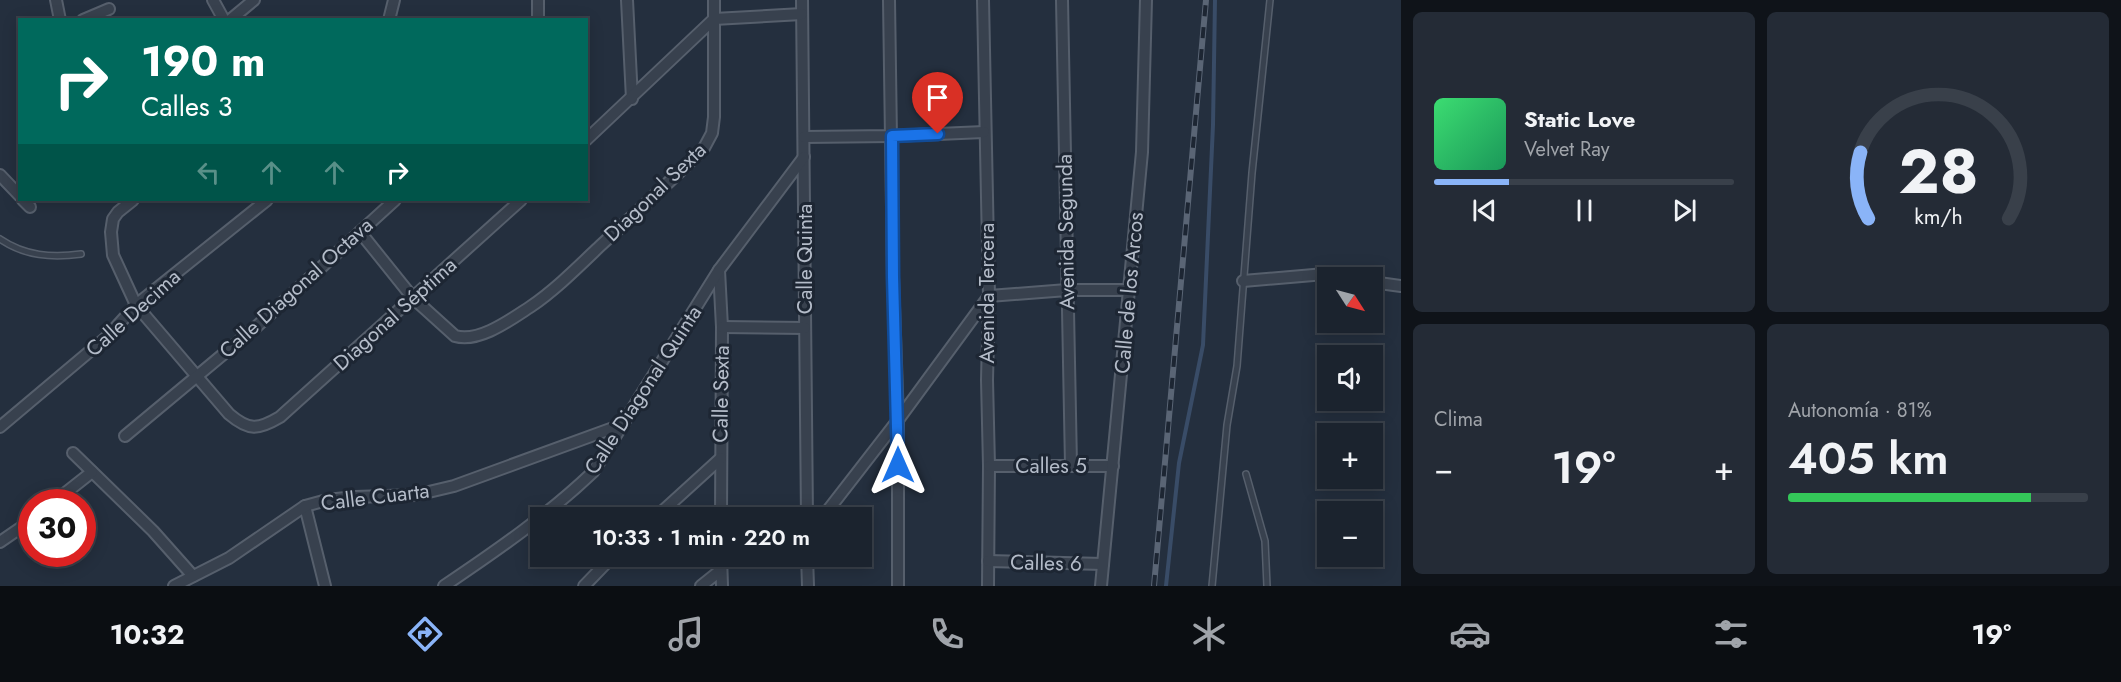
<!DOCTYPE html>
<html lang="es">
<head>
<meta charset="utf-8">
<style>
	:root { --surface:#1b232e; --page:#242b36; --text:#f1f3f6; --muted:#a0a4aa; --line:#39404a; --accent:#8ab4f8 }
	body { margin:0; font-family:Jost,sans-serif; background:var(--page); color:var(--text); height:100vh; display:flex; flex-direction:column; font-size:22px; white-space:nowrap }
	* { box-sizing:border-box; margin:0 }
	p { font-size:20px; color:var(--muted) }
	.icon { flex:none; width:33px; height:33px; fill:none; stroke:currentColor; stroke-width:2; stroke-linecap:round; stroke-linejoin:round }
	.map { position:relative; flex:1; overflow:hidden }
	.sheet { display:flex; flex-direction:column; gap:12px; padding:12px; background:#0f1319; width:720px }
	.sheet>* { flex:none }
	.guide { position:absolute; left:18px; top:18px; width:570px; height:183px; border-radius:0px; box-shadow:0 3px 15px #0003,0 0 0 2px var(--line); background:#00695c; color:#fff; overflow:hidden }
	.needle { width:39px; rotate:126deg }
	.buttons { position:absolute; left:1317px; top:267px; display:grid; gap:12px }
	.buttons a { display:grid; place-items:center; width:66px; height:66px; border-radius:0px; background:var(--surface); box-shadow:0 3px 15px #0003,0 0 0 2px var(--line); font-size:30px }
	.speed { position:absolute; left:18px; top:489px; display:flex; gap:12px; font-size:30px; font-weight:700; text-align:center }
	.speed>* { display:grid; place-content:center; width:78px; height:78px; border-radius:50%; background:var(--surface); box-shadow:0 3px 15px #0003,0 0 0 2px var(--line); line-height:1 }
	.speed .limit { border:9px solid #d22; background:#fff; color:#111 }
	.pin { position:absolute; display:grid; place-items:center; width:51px; height:51px; color:#fff; margin:-62px -26px; border-radius:50% 50% 50% 0; rotate:-45deg; box-shadow:0 0 6px #0007 }
	.pin .icon { rotate:45deg }
	.me { position:absolute; width:66px; margin:-33px; rotate:0deg; stroke-linejoin:round; filter:drop-shadow(0 0 4px #0008) }
	.turn { display:flex; align-items:center; gap:21px; height:126px; padding:0 24px; font-size:27px }
	.turn .icon { width:78px; height:78px; stroke-width:2.5 }
	.turn b { display:block; font-size:42px; line-height:51px }
	.lanes { display:flex; align-items:center; height:57px; padding:0 24px; background:#0003; justify-content:center; gap:30px; direction:ltr }
	.lanes .off { opacity:.35 }
	.big { font-size:45px; font-weight:600; line-height:1.1 }
	.sheet .card { flex:1; display:flex; flex-direction:column; justify-content:center; gap:9px; min-width:0; padding:0 21px; border-radius:9px; background:var(--page) }
	.sheet .dial { align-items:center; gap:0 }
	.dial svg { height:156px; overflow:visible; fill:none; stroke:var(--line); stroke-width:7; stroke-linecap:round; text-anchor:middle }
	.dial text { fill:var(--text); stroke:none }
	.song { display:flex; align-items:center; gap:18px }
	.cover { width:72px; height:72px; border-radius:9px; background:linear-gradient(135deg,hsl(140 70% 55%),hsl(150 70% 35%)) }
	.played { height:6px; border-radius:3px; background:linear-gradient(90deg,var(--accent) 25%,var(--line) 25%) }
	.keys { display:flex; justify-content:space-around; direction:ltr }
	.heat { display:flex; justify-content:space-between; align-items:center; font-size:33px; direction:ltr }
	.charge { height:9px; border-radius:4px; background:linear-gradient(90deg,#34c759 81%,var(--line) 0) }
	.sheet .tiles { flex:1; display:grid; gap:12px; grid-template-columns:repeat(2,1fr) }
	.trip { position:absolute; left:530px; top:507px; width:342px; height:60px; border-radius:0px; background:var(--surface); box-shadow:0 3px 15px #0003,0 0 0 2px var(--line); font-weight:600; line-height:60px; text-align:center }
	.tabs { display:flex; height:96px; justify-content:space-around; align-items:center; background:#0b0e12; color:var(--muted) }
	.tabs .icon { width:42px; height:42px }
	.tabs .active { color:var(--accent) }
	.tabs b { font-size:27px; color:var(--text) }
	main { display:flex; flex:1; min-height:0 }
	.map>svg:first-child { display:block }
	.lines { fill:none; stroke-linecap:round; stroke-linejoin:round }
	.stream { stroke:#394c67; stroke-width:4 }
	.lane-casing { stroke:#565f6c; stroke-width:8 }
	.street-casing { stroke:#565f6c; stroke-width:14 }
	.lane { stroke:#38414e; stroke-width:5 }
	.street { stroke:#38414e; stroke-width:10 }
	.rail-casing { stroke:#5a6575; stroke-width:6 }
	.rail { stroke:#1d2633; stroke-width:4; stroke-dasharray:11; stroke-linecap:butt }
	.route-casing { stroke:#114b97; stroke-width:15 }
	.route { stroke:#1a73e8; stroke-width:10 }
	.labels { text-anchor:middle; stroke-width:6; stroke-linejoin:round; paint-order:stroke }
	.street-label { font-size:21px; fill:#b4bcc9; stroke:#1d2633 }
</style>
</head>
<body>
<main>
<div class="map">
<svg width="1401" height="586" viewBox="0 0 1401 586">
	<rect width="100%" height="100%" fill="#242f3e"/>
	<g class="lines">
		<path class="stream" d="M1166,586L1179,463L1203,345L1213,125L1215,0"/>
		<defs>
			<g id="lane">
				<path d="M0,239C25,256 52,258 81,254"/>
				<path d="M1246,474L1265,541L1267,586"/>
				<path d="M1212,586L1227,425L1237,366L1252,173L1270,0"/>
			</g>
			<g id="street">
				<path d="M56,0L60,20"/>
				<path d="M213,0L224,20"/>
				<path d="M627,0L632,99"/>
				<path d="M802,0L807,518"/>
				<path d="M889,0L893,277L898,420V586"/>
				<path d="M983,0L989,296L987,380L989,466L988,586"/>
				<path d="M1062,0L1071,465"/>
				<path d="M83,20L109,9"/>
				<path d="M230,20L254,0"/>
				<path d="M389,20L394,0"/>
				<path d="M538,20V0"/>
				<path d="M804,137L892,136L984,132"/>
				<path d="M586,140L714,19L802,14"/>
				<path d="M0,175L20,196"/>
				<path d="M23,200L30,207"/>
				<path d="M133,200L118,212L113,219L111,232L113,255L136,305L229,414C249,431 258,430 280,417L521,200"/>
				<path d="M360,232L413,298L455,336C479,343 510,320 530,307C555,290 578,267 600,246C635,214 670,182 704,148L712,133L714,117V0"/>
				<path d="M719,270L722,327L721,518"/>
				<path d="M1243,281L1325,274L1345,278"/>
				<path d="M1372,282L1401,286"/>
				<path d="M722,327L805,328"/>
				<path d="M0,427L108,336L136,305L267,200"/>
				<path d="M125,436L256,327L395,200"/>
				<path d="M73,453L153,531L193,576"/>
				<path d="M989,466H1113"/>
				<path d="M54,502L92,472"/>
				<path d="M305,506L325,586"/>
				<path d="M655,518L721,458"/>
				<path d="M822,518L898,420L989,296L1067,290H1129"/>
				<path d="M0,542L32,520"/>
				<path d="M587,556L600,568"/>
				<path d="M721,556L722,586"/>
				<path d="M807,556L808,586"/>
				<path d="M988,561L1103,564"/>
				<path d="M174,586L229,558L305,506L327,500L355,497L416,495L454,486L624,424"/>
				<path d="M444,586C496,551 548,515 593,472L719,270L804,157"/>
				<path d="M584,586L613,556"/>
				<path d="M701,586L721,570"/>
				<path d="M1101,586L1142,152L1146,0"/>
			</g>
		</defs>
		<use href="#lane" class="lane-casing"/>
		<use href="#street" class="street-casing"/>
		<use href="#lane" class="lane"/>
		<use href="#street" class="street"/>
		<defs>
			<path id="rail" d="M1154,586L1206,0"/>
		</defs>
		<use href="#rail" class="rail-casing"/>
		<use href="#rail" class="rail"/>
	</g>
	<g class="lines">
		<defs>
			<path id="route" d="M898,465L893,277L892,136L938,134"/>
		</defs>
		<use href="#route" class="route-casing"/>
		<use href="#route" class="route"/>
	</g>
	<g class="labels">
		<g class="street-label">
			<text transform="translate(655 192) rotate(-44)" y="7">Diagonal Sexta</text>
			<text transform="translate(1066 232) rotate(-91)" y="7">Avenida Segunda</text>
			<text transform="translate(805 259) rotate(-90)" y="7">Calle Quinta</text>
			<text transform="translate(296 288) rotate(-42)" y="7">Calle Diagonal Octava</text>
			<text transform="translate(987 293) rotate(-90)" y="7">Avenida Tercera</text>
			<text transform="translate(1129 293) rotate(-85)" y="7">Calle de los Arcos</text>
			<text transform="translate(133 313) rotate(-42)" y="7">Calle Decima</text>
			<text transform="translate(395 314) rotate(-42)" y="7">Diagonal Séptima</text>
			<text transform="translate(643 390) rotate(-57)" y="7">Calle Diagonal Quinta</text>
			<text transform="translate(721 394) rotate(-89)" y="7">Calle Sexta</text>
			<text x="1051" y="473">Calles 5</text>
			<text transform="translate(375 497) rotate(-7)" y="7">Calle Cuarta</text>
			<text transform="translate(1046 563) rotate(1)" y="7">Calles 6</text>
		</g>
	</g>
</svg>
<div class="buttons">
<a><svg class="needle" viewBox="-14 -14 28 28"><path d="M0-13l5 13h-10z" fill="#e53935"/><path d="M0 13l5-13h-10z" fill="#a0a4aa"/></svg></a>
<a><svg class="icon" aria-label="sound" viewBox="0 0 24 24"><path d="M4 9h4l5-4v14l-5-4H4zM17 9q2 3 0 6"/></svg></a>
<a>+</a>
<a>−</a>
</div>
<div class="speed"><div class="limit">30</div></div>
<div class="pin" style="left:938px;top:134px;background:#d93025"><svg class="icon" aria-label="arrive" viewBox="0 0 24 24"><path d="M6 21V4h12l-3 4 3 4H6"/></svg></div>
<svg class="me" style="left:898px;top:465px" viewBox="-20 -20 40 40"><path d="M0-17L14 15 0 8-14 15z" fill="#1a73e8" stroke="#fff" stroke-width="4"/></svg>
<div class="trip">10:33 · 1 min · 220 m</div>
<div class="guide">
<div class="turn"><svg class="icon" aria-label="right" viewBox="0 0 24 24"><path d="M7 20v-9h11M14 6l5 5-5 5"/></svg><div><b>190 m</b>Calles 3</div></div>
<div class="lanes"><svg class="icon off" aria-label="left" viewBox="0 0 24 24"><path d="M17 20v-9H6M10 6l-5 5 5 5"/></svg><svg class="icon off" aria-label="ahead" viewBox="0 0 24 24"><path d="M12 20V5M6 11l6-6 6 6"/></svg><svg class="icon off" aria-label="ahead" viewBox="0 0 24 24"><path d="M12 20V5M6 11l6-6 6 6"/></svg><svg class="icon" aria-label="right" viewBox="0 0 24 24"><path d="M7 20v-9h11M14 6l5 5-5 5"/></svg></div>
</div>
</div>
<section class="sheet">
<div class="tiles">
<div class="card">
<div class="song"><i class="cover"></i><div><b>Static Love</b><p>Velvet Ray</p></div></div>
<div class="played"></div>
<div class="keys"><svg class="icon" aria-label="previous" viewBox="0 0 24 24"><path d="M18 5L8 12l10 7zM5 5v14"/></svg><svg class="icon" aria-label="pause" viewBox="0 0 24 24"><path d="M8 5v14M16 5v14"/></svg><svg class="icon" aria-label="next" viewBox="0 0 24 24"><path d="M6 5l10 7-10 7zM19 5v14"/></svg></div>
</div>
<div class="card dial"><svg viewBox="0 0 100 80">
<path d="M14 69A42 42 0 1 1 86 69"/>
<path d="M14 69A42 42 0 0 1 10 35" stroke="#8ab4f8"/>
<text x="50" y="56" font-size="32" font-weight="700">28</text>
<text x="50" y="72" font-size="11">km/h</text>
</svg></div>
<div class="card"><p>Clima</p>
<div class="heat"><a>−</a><b class="big">19°</b><a>+</a></div>
</div>
<div class="card"><p>Autonomía · 81%</p><b class="big">405 km</b><div class="charge"></div></div>
</div>
</section>
</main>
<nav class="tabs">
<b>10:32</b>
<svg class="icon active" aria-label="directions" viewBox="0 0 24 24"><path d="M12 3l9 9-9 9-9-9zM9 14v-3h6M13 9l2 2-2 2"/></svg>
<svg class="icon" aria-label="music" viewBox="0 0 24 24"><path d="M9 18V5l10-2v13"/><circle cx="6" cy="18" r="3"/><circle cx="16" cy="16" r="3"/></svg>
<svg class="icon" aria-label="phone" viewBox="0 0 24 24"><path d="M5 4h4l2 5-3 2q2 4 5 5l2-3 5 2v4C11 20 4 13 5 4z"/></svg>
<svg class="icon" aria-label="climate" viewBox="0 0 24 24"><path d="M12 3v18M4 7l16 10M4 17L20 7"/></svg>
<svg class="icon" aria-label="car" viewBox="0 0 24 24"><path d="M5 17H2v-5l4-1 3-4h7l3 4 3 1v5h-3M9 17h6M6 11h13"/><circle cx="7" cy="17" r="2"/><circle cx="17" cy="17" r="2"/></svg>
<svg class="icon" aria-label="filters" viewBox="0 0 24 24"><path d="M4 7h16M4 17h16"/><circle cx="9" cy="7" r="2"/><circle cx="15" cy="17" r="2"/></svg>
<b>19°</b>
</nav>
</body>
</html>
